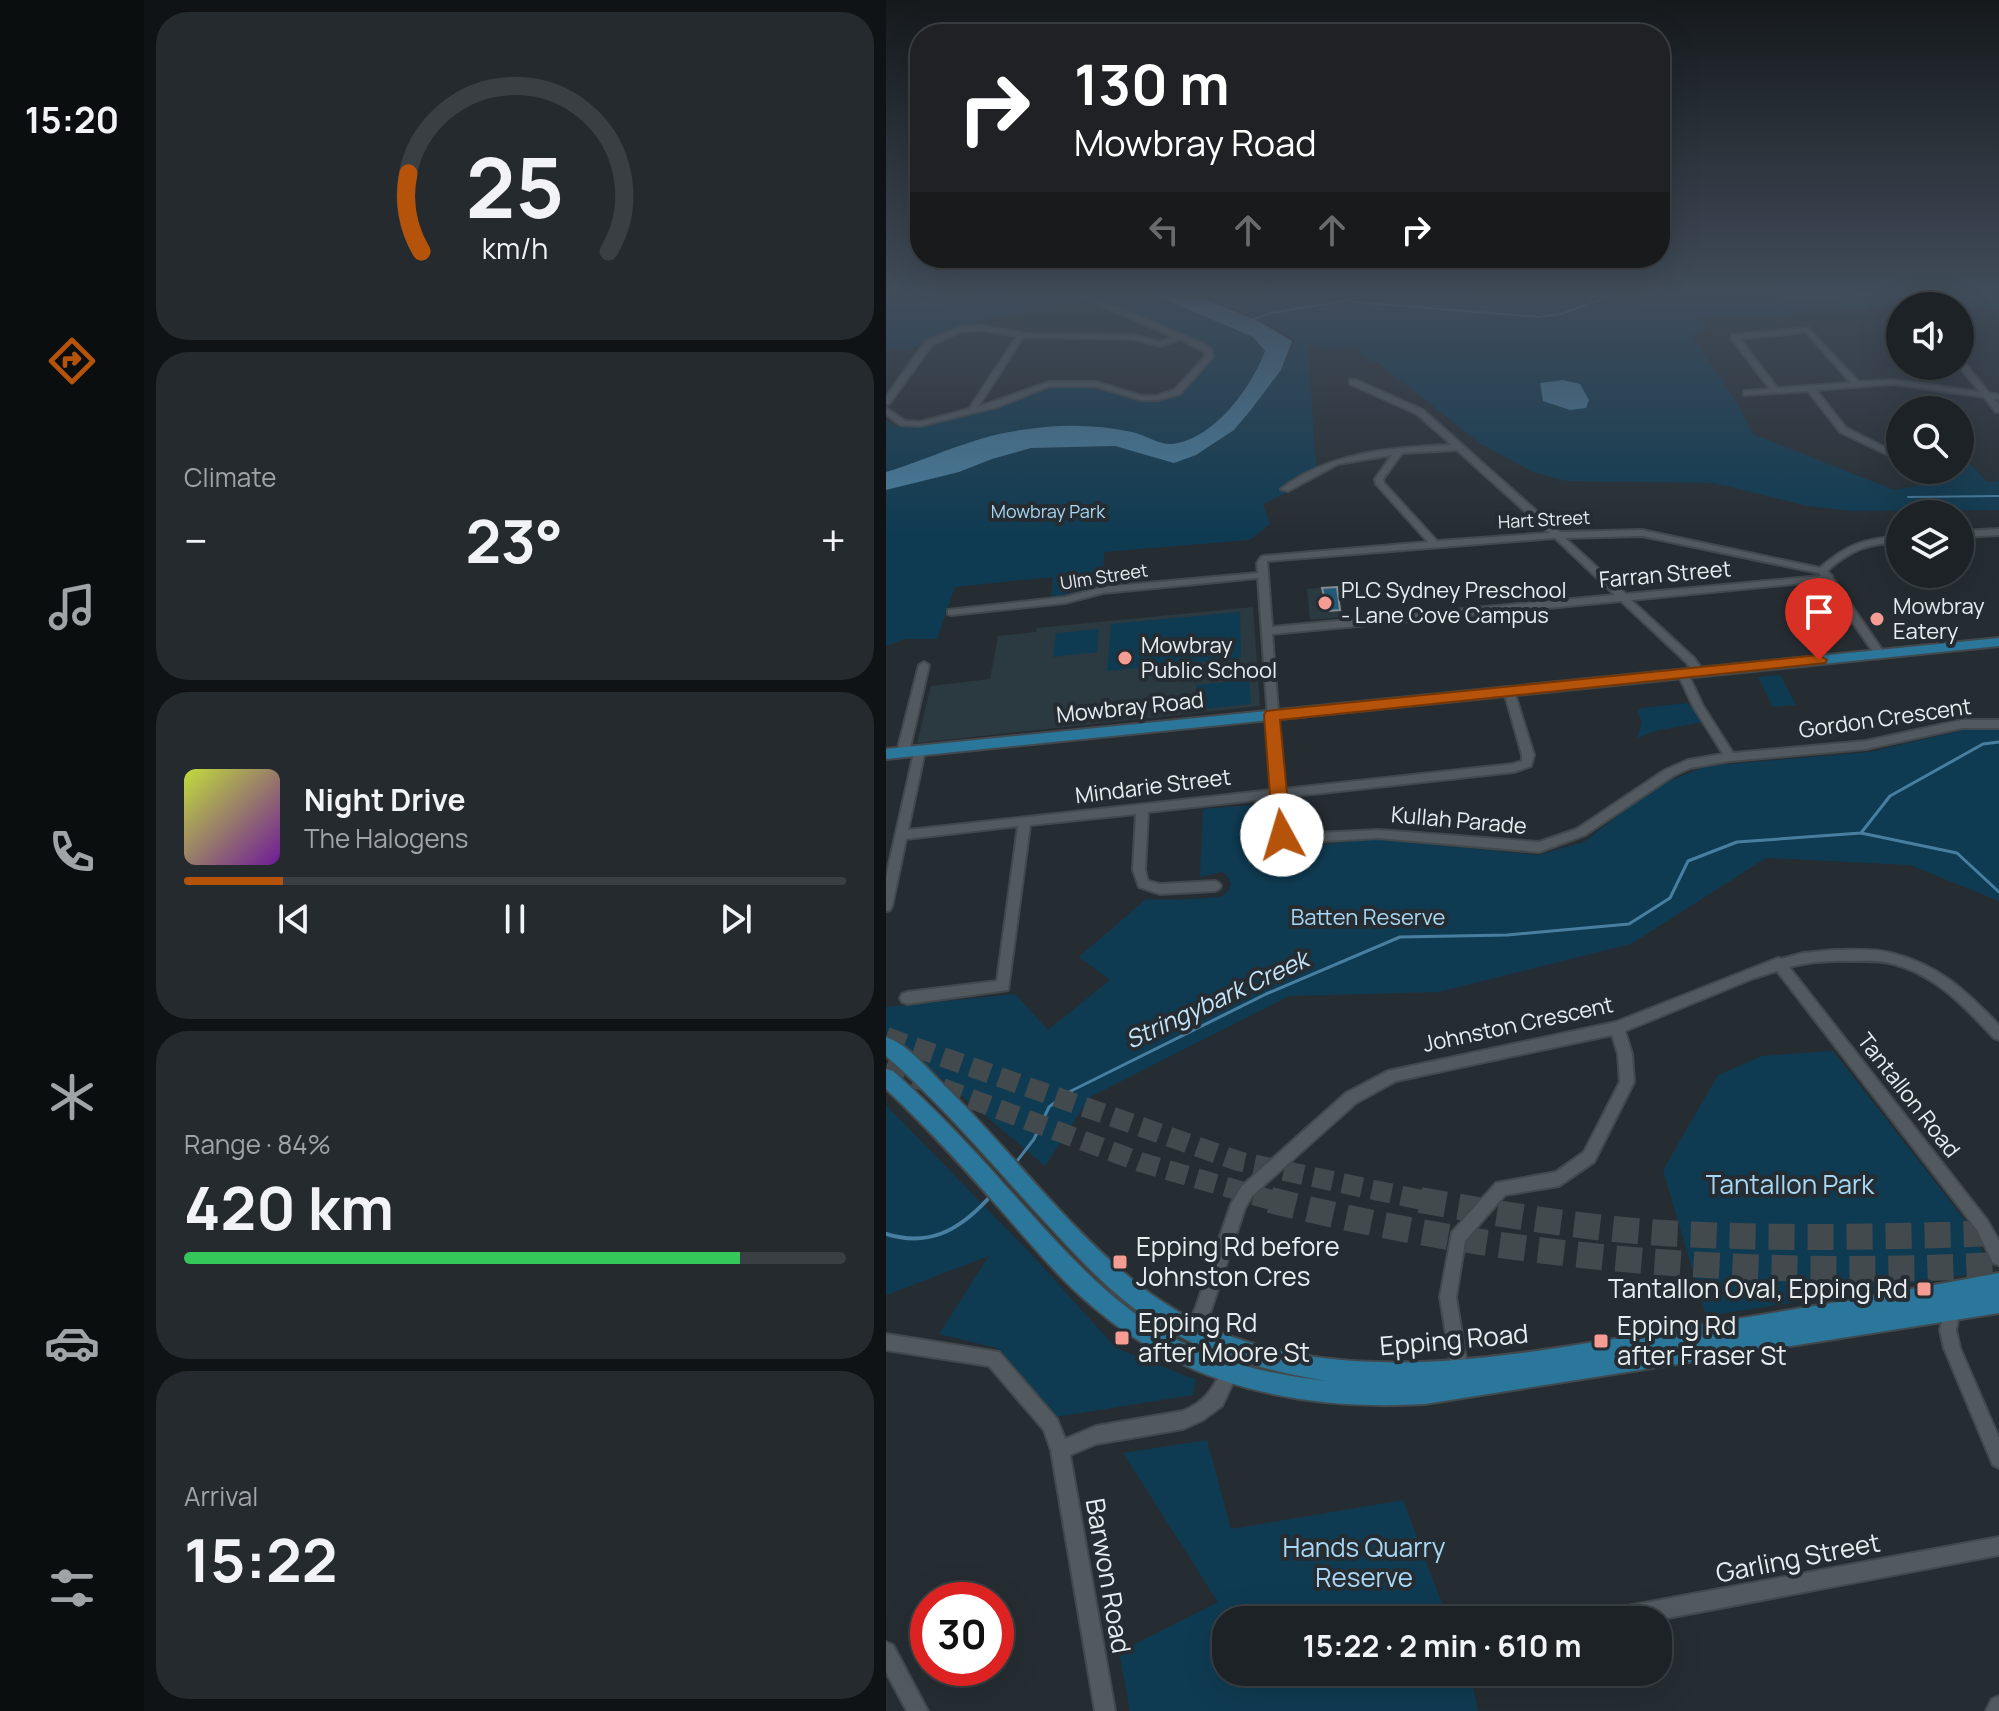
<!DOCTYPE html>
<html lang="en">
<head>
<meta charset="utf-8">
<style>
	:root { --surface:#1c2226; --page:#252a2e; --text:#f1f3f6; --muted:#a0a4a7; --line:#3a3f43; --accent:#b45309 }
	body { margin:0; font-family:Manrope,sans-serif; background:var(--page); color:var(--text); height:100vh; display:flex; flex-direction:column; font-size:30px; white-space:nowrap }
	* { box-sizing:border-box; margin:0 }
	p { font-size:26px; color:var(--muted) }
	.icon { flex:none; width:44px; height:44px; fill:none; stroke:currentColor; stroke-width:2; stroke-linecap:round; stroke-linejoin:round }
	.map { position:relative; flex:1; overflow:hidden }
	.panel { display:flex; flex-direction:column; gap:12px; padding:12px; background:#0f1315; width:742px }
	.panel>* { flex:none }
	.banner { position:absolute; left:24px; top:24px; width:760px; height:244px; border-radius:32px; box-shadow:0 8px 32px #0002,0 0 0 2px var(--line); background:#202124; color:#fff; overflow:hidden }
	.buttons { position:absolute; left:1000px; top:292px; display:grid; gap:16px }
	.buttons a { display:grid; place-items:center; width:88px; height:88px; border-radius:50%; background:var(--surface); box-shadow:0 8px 32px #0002,0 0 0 2px var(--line); font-size:40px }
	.speed { position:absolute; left:24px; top:1582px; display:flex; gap:16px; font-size:40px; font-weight:700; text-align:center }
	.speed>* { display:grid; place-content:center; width:104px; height:104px; border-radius:50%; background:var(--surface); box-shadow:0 8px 32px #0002,0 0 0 2px var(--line); line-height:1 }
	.speed .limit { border:12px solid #d22; background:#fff; color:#111 }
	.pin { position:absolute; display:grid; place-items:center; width:68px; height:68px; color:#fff; margin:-82px -34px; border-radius:50% 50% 50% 0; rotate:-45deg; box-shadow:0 0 8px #0007 }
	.pin .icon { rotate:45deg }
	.me { position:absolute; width:88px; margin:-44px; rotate:354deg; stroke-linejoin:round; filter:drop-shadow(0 0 6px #0008) }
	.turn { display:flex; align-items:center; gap:28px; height:168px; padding:0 32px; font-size:36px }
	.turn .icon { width:104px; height:104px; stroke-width:2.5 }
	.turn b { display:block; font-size:56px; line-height:68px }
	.lanes { display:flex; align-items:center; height:76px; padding:0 32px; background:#0003; justify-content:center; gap:40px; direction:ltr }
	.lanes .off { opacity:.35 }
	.big { font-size:60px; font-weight:700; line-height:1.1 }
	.panel .widget { flex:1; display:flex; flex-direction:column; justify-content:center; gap:12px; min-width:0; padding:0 28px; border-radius:32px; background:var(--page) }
	.panel .dial { align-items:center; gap:0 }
	.dial svg { height:208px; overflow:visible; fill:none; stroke:var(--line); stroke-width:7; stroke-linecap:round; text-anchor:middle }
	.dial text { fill:var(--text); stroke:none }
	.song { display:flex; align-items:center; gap:24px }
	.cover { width:96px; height:96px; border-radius:12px; background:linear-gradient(135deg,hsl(70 70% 55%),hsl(280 70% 35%)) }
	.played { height:8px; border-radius:4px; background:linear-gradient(90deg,var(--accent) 15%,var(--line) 15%) }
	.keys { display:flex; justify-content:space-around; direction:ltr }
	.heat { display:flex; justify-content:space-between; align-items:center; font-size:44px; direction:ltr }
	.charge { height:12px; border-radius:6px; background:linear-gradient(90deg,#34c759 84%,var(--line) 0) }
	.trip { position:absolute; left:326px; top:1606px; width:460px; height:80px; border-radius:32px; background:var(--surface); box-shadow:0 8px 32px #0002,0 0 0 2px var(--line); font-weight:700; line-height:80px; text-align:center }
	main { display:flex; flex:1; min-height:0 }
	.tab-bar { display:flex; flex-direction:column; width:144px; justify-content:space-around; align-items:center; background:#0b0e0f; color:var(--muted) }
	.tab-bar .icon { width:56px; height:56px }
	.tab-bar .on { color:var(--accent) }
	.tab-bar b { font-size:36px; color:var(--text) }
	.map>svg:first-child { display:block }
	.built { fill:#2b3941 }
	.green { fill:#0f3b52 }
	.water { fill:#487fa0 }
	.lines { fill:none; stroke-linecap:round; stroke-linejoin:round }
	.stream-far2 { stroke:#487fa0; stroke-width:2 }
	.stream-far1 { stroke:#487fa0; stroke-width:3 }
	.stream { stroke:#487fa0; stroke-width:4 }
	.building { fill:#225b7a; stroke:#828b91; stroke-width:2 }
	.highway-tunnel-far1 { stroke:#434a4e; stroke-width:20; stroke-dasharray:20 10; stroke-linecap:butt }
	.highway-tunnel { stroke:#434a4e; stroke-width:26; stroke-dasharray:26 13; stroke-linecap:butt }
	.minor-casing { stroke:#42494d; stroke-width:4 }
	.major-casing { stroke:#42494d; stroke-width:4 }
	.minor { fill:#525a60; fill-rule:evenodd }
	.major { fill:#2a779b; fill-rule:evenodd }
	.route { fill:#b45309; stroke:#753606; stroke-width:2 }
	.poi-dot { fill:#f59c93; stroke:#262d32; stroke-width:3 }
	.labels { text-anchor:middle; stroke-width:8; stroke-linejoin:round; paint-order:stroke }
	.far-park-label { font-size:18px; fill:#a7d7f5; stroke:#262d32 }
	.far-street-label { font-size:18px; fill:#e8edf0; stroke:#262d32 }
	.street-label { font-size:22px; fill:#e8edf0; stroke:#262d32 }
	.poi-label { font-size:22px; fill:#e8edf0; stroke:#262d32; text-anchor:start }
	.park-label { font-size:22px; fill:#a7d7f5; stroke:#262d32 }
	.water-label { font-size:24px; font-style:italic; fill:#c7e6fa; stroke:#262d32 }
	.near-park-label { font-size:26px; fill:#a7d7f5; stroke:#262d32 }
	.near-poi-label { font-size:26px; fill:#e8edf0; stroke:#262d32; text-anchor:start }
	.near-street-label { font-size:26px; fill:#e8edf0; stroke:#262d32 }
</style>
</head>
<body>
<main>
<nav class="tab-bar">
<b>15:20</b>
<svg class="icon on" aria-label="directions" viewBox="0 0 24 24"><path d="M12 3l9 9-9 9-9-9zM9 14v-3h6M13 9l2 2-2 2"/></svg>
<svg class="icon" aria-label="music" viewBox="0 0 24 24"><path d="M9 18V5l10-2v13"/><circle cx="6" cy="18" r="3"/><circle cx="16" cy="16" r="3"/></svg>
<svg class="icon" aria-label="phone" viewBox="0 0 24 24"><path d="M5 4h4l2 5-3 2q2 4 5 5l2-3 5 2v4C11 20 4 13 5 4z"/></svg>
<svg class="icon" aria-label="climate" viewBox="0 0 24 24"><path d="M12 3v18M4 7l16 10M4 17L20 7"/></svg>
<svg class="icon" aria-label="car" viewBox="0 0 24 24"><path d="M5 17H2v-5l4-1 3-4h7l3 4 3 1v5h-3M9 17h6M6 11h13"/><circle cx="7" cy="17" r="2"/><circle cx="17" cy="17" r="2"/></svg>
<svg class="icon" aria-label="filters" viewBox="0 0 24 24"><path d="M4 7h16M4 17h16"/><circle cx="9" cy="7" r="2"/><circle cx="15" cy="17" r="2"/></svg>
</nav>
<section class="panel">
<div class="widget dial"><svg viewBox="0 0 100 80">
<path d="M14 69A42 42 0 1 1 86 69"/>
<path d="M14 69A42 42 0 0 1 9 39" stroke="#b45309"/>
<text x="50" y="56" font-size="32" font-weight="700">25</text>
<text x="50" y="72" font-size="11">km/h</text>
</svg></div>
<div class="widget"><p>Climate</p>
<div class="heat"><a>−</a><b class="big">23°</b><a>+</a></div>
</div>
<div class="widget">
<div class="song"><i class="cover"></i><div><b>Night Drive</b><p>The Halogens</p></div></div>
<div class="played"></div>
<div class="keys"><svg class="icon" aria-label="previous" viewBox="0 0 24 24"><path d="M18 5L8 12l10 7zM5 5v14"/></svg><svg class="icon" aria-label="pause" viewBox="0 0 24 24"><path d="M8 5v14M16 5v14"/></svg><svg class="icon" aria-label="next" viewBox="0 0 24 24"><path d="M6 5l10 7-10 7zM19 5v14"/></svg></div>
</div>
<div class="widget"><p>Range · 84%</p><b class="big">420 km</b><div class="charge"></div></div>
<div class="widget"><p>Arrival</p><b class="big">15:22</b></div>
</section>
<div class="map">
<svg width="1113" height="1711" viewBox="0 0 1113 1711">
	<rect width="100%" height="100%" fill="#262d32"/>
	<g class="built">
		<path d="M453,586L457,617L424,620L421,589Z"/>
		<path d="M367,607L374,706L31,743L45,686L104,679L112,636L150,632L151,628Z"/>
	</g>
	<g class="green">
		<path d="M0,294H146L156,308L196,302L96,320L22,349H0Z"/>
		<path d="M209,294H264L367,337L379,351C364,388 330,438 287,444C273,445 259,435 246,432C209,424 173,424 135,430C89,437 45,458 0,472V421C30,444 124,396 158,388C174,384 198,386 214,389C238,393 260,409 285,398C302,391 314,366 325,352L322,347L203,296Z"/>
		<path d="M314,294H577L629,303L658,294H1113V307L1074,309V306L1015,305L902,313L899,318L846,315L811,318L823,328L805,335L847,396L867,434L1008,490L1065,479L1062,470H1074V453L1101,482L1113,481V510L965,511L921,506L828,483L681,481L647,472L595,444L490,361L486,362L473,351L477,347L441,349L422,345L431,478L377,504L384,524L364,540L218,552L217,585L165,598L167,577L69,587L51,639H18L0,646V490L73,472L106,459L145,448L229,446L288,462L310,455L348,430L395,370L409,340L378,321Z"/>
		<path d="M354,612L355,658L221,671L225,624Z"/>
		<path d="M213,629L211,652L167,657L170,633Z"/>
		<path d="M894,675L910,705L887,707L872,677Z"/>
		<path d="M363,680L365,704L310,710V685Z"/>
		<path d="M802,703L816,722L769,731L751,738L756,722L751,712L755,708Z"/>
		<path d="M1094,726L1113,728V901L1024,865L880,858L745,944L553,992L403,996L204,1097L159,1166L0,1032V1007L129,994L162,1030L224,980L193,957L260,899C272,900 329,900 338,895C343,891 343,889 345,884L340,874L335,872L314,877L317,809L380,804L386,842L405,848L486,839L653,855L698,842L769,787L820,766L984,752Z"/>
		<path d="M947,1051L1085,1228L1105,1271L1008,1286L976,1295L943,1297L820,1316L777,1170L832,1075L876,1056Z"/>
		<path d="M0,1105L145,1254L230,1348L310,1380L307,1395L170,1417L111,1348L53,1334L103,1256L0,1295Z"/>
		<path d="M321,1440L345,1529L517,1500L562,1620H340V1672H584L592,1711H244L233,1652L332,1602L237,1453Z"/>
	</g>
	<g class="water">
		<path d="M266,294H307L374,322L406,341L395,370L364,411L348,430L310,455L288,463L229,446L145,448L106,459L73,472L0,490V472C45,458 89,436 135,430C173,424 209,424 246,432C259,435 273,445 287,444C329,438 365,388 379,351L367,337Z"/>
		<path d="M677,380L694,384L703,400L700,408L684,410L657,401L654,383Z"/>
	</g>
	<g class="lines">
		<g class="stream-far2">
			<path d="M878,294L916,298L1007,294"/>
			<path d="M391,312L457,301L652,317L675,314L730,294"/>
			<path d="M365,320L388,312"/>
			<path d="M1022,497L1113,496"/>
		</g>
		<g class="stream-far1">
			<path d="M975,833L1071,853L1113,892"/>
			<path d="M128,1165L148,1139L163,1107L183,1092L380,994L514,937L621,935L743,924L784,898L802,861L851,842L975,833L1004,796L1097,744L1113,742"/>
			<path d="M99,1202L104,1196"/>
		</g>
		<path class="stream" d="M0,1234C42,1247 72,1231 101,1200"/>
	</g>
	<path class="building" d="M451,587L454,610L442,611L436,588Z"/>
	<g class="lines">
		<g class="highway-tunnel-far1">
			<path d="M0,1037L352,1161L545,1202"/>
			<path d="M0,1067L254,1162L392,1202"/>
		</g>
		<g class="highway-tunnel">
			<path d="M384,1200C626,1260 864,1278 1113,1265"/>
			<path d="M534,1200C620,1215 707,1230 795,1234C901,1239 1007,1237 1113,1233"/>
		</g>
		<defs>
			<g id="minor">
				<path d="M190,294H199L314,342L325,349L327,357L294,394L271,400H255L209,386H164L111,407L34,426L14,425L0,414V408L19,421L34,422L83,409L131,336L97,330L76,331L46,345L3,404H0V397L40,341L75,327L97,326L142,334L247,335L274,342L287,337ZM137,337L247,339L274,346L294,339L319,352V357L288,390L271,396H256L210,382H163L92,407Z"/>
				<path d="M922,328L973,382L1006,380L1094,392L1073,366L1074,361H1077L1103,393L1113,395V399H1108L1113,405V412H1110L1098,397L1006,384L930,390L960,428L1014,455V459H1011L954,432L922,391L858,395V391H861L884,389L846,339V335ZM920,332L965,383L891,388L854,339Z"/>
				<path d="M464,380H470L537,410L674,532L756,530L934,568C961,544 979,539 1014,536V542C981,544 966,549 941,571L946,576L947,579L999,654L998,656H990L938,581L745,600L808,658L818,672L813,675L809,674L800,662L735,601L386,634L398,789L627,764L636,761V755L618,691L623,688L628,691L648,755L645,766L628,772L399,797L402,832L407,834L492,830L653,842L691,829L779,770L802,760L837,754L807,706L792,674L797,671L802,674L817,706L847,753L980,741L1076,720H1113V728H1076L980,749L844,761L804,768L787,776L699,835L653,852L492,838L406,843L392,838L390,835L388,798L262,812L259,870L262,881L274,884L329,881L333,883L335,886L333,889L329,891L274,894L253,887L247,870L250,814L144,825L122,990L21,1004L16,1002L14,998L16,994L21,992L111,981L132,826L20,839L6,906L4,910L0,911V877L29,748H37L39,751L22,830L387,790L372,578L217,593L179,603L65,615L62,614V610L179,597L217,587L372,573L371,563L375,557L378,556L542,542L490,484L489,479L506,455L452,464L402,491L395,489C443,452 508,447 566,445L531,414L464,384ZM571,450L663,533L551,541L498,483L497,479L516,453ZM756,536L933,573L935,576L740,594L679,538ZM669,538L729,595L386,627L381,561Z"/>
				<path d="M1113,529V535L1074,537V531Z"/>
				<path d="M38,662L43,665L23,752L17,756L11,752L33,665Z"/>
				<path d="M948,950C966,950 987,948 1005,953C1053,965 1079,990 1113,1025V1040L1108,1038C1078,1006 1048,973 1003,963C991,960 977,961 965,961C944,960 923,962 903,967L1101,1220L1113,1241V1265L1107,1263L1091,1230L891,971L868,978L739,1031L746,1054L748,1082L708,1162L673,1186L619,1195L579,1241L570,1297L582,1372L580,1378L574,1380L568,1378L566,1372L554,1297L566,1232L610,1183L670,1172L698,1152L734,1082L732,1054L726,1035L510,1081L470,1103L366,1196L359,1208L325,1310L313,1336L307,1338L301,1336L299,1330L310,1307L345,1204L356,1186L460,1093L502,1071L730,1022L892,958L895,959L917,953Z"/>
				<path d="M1066,1301L1072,1303L1074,1309L1070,1330L1074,1348L1113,1438V1468L1107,1465L1058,1348L1054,1330L1060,1303Z"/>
				<path d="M0,1334L113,1352L171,1419L179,1439L210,1426L297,1411C321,1401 327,1388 338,1366L344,1364L350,1366L352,1372L336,1406L317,1420L297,1429L210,1444L184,1455L229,1711H209L165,1450L158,1430L103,1366L0,1350Z"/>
				<path d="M1113,1537V1555L771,1620H710L713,1613L720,1610Z"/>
				<path d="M0,1642L7,1645L42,1711H21L0,1672Z"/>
				<path d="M1113,1696V1711H1100L1106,1699Z"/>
			</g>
			<g id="major">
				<path d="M1113,638V646L0,759V749Z"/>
				<path d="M0,1037C23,1045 44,1072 62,1089C126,1152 182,1229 253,1285C407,1406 617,1356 794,1328C900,1311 1007,1293 1113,1273V1313L539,1404C417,1411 299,1387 205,1305C177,1282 153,1253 129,1226C88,1179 46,1132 0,1089V1069L7,1071C46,1106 83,1144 118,1184C170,1241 220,1302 289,1339C336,1364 389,1375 441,1381C374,1370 304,1350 249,1309C216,1284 188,1253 161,1224C108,1167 59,1107 0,1056Z"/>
			</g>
		</defs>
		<use href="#minor" class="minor-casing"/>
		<use href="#major" class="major-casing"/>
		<use href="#minor" class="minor"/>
		<use href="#major" class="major"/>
	</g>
	<linearGradient id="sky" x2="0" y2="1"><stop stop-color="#15191c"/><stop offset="0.55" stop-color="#414c5a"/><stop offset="1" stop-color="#414c5a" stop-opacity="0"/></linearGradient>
	<rect width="1113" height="534" fill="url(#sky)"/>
	<path class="route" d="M933,655L941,660L939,663L394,720L405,835L396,841L387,835L378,715L380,711Z"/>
	<g class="poi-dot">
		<circle cx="439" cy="603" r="8"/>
		<circle cx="991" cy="619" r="8"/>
		<circle cx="239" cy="658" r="8"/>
		<rect x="226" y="1254" width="16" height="16" rx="4"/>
		<rect x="1030" y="1281" width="16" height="16" rx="4"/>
		<rect x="228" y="1330" width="16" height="16" rx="4"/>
		<rect x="707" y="1333" width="16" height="16" rx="4"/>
	</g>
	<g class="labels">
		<g class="far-park-label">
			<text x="162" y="518">Mowbray Park</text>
		</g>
		<g class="far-street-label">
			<text transform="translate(658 520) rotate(-3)" y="6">Hart Street</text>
			<text transform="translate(218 577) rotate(-9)" y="6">Ulm Street</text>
		</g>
		<g class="street-label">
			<text transform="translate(779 574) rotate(-5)" y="8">Farran Street</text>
			<text transform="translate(244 707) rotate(-6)" y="8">Mowbray Road</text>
			<text transform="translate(999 718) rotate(-8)" y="8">Gordon Crescent</text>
			<text transform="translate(267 786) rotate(-7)" y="8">Mindarie Street</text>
			<text transform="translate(573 820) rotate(5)" y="8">Kullah Parade</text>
			<text transform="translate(632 1024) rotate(-12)" y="8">Johnston Crescent</text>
			<text transform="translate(1023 1095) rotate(52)" y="8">Tantallon Road</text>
		</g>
		<g class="poi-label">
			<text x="455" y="598">PLC Sydney Preschool<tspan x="455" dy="25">- Lane Cove Campus</tspan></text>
			<text x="1007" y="614">Mowbray<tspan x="1007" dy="25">Eatery</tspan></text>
			<text x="255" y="653">Mowbray<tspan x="255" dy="25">Public School</tspan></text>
		</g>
		<g class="park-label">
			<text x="482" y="925">Batten Reserve</text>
		</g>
		<g class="water-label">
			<text transform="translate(331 1000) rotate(-25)" y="8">Stringybark Creek</text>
		</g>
		<g class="near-park-label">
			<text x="904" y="1194">Tantallon Park</text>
			<text x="478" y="1557">Hands Quarry<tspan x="478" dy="30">Reserve</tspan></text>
		</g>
		<g class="near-poi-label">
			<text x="250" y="1256">Epping Rd before<tspan x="250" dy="30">Johnston Cres</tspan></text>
			<text x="1022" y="1298" text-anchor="end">Tantallon Oval, Epping Rd</text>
			<text x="252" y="1332">Epping Rd<tspan x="252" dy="30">after Moore St</tspan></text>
			<text x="731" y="1335">Epping Rd<tspan x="731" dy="30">after Fraser St</tspan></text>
		</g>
		<g class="near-street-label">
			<text transform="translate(568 1340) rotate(-5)" y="9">Epping Road</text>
			<text transform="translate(912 1558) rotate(-11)" y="9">Garling Street</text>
			<text transform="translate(222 1576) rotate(80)" y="9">Barwon Road</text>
		</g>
	</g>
</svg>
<div class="buttons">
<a><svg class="icon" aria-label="sound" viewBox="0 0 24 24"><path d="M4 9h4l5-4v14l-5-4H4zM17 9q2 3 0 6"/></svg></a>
<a><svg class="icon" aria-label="search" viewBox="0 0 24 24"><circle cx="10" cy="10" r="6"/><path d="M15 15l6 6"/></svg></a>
<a><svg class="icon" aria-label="layers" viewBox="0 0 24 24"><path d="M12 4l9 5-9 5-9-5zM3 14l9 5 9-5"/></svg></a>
</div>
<div class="speed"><div class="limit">30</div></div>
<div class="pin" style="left:933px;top:660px;background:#d93025"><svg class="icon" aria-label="arrive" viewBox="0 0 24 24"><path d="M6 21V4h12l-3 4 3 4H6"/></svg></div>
<svg class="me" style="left:396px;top:835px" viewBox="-20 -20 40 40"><circle r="19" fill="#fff"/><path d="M0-13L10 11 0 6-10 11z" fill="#b45309"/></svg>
<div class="trip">15:22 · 2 min · 610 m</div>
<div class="banner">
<div class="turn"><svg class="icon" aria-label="right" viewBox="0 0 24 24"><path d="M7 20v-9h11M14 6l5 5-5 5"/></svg><div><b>130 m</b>Mowbray Road</div></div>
<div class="lanes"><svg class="icon off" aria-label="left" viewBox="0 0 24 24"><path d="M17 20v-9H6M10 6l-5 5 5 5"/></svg><svg class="icon off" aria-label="ahead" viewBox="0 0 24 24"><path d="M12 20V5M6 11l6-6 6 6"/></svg><svg class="icon off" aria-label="ahead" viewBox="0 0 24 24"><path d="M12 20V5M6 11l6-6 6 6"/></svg><svg class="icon" aria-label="right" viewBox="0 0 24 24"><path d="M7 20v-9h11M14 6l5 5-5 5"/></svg></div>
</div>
</div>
</main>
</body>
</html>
